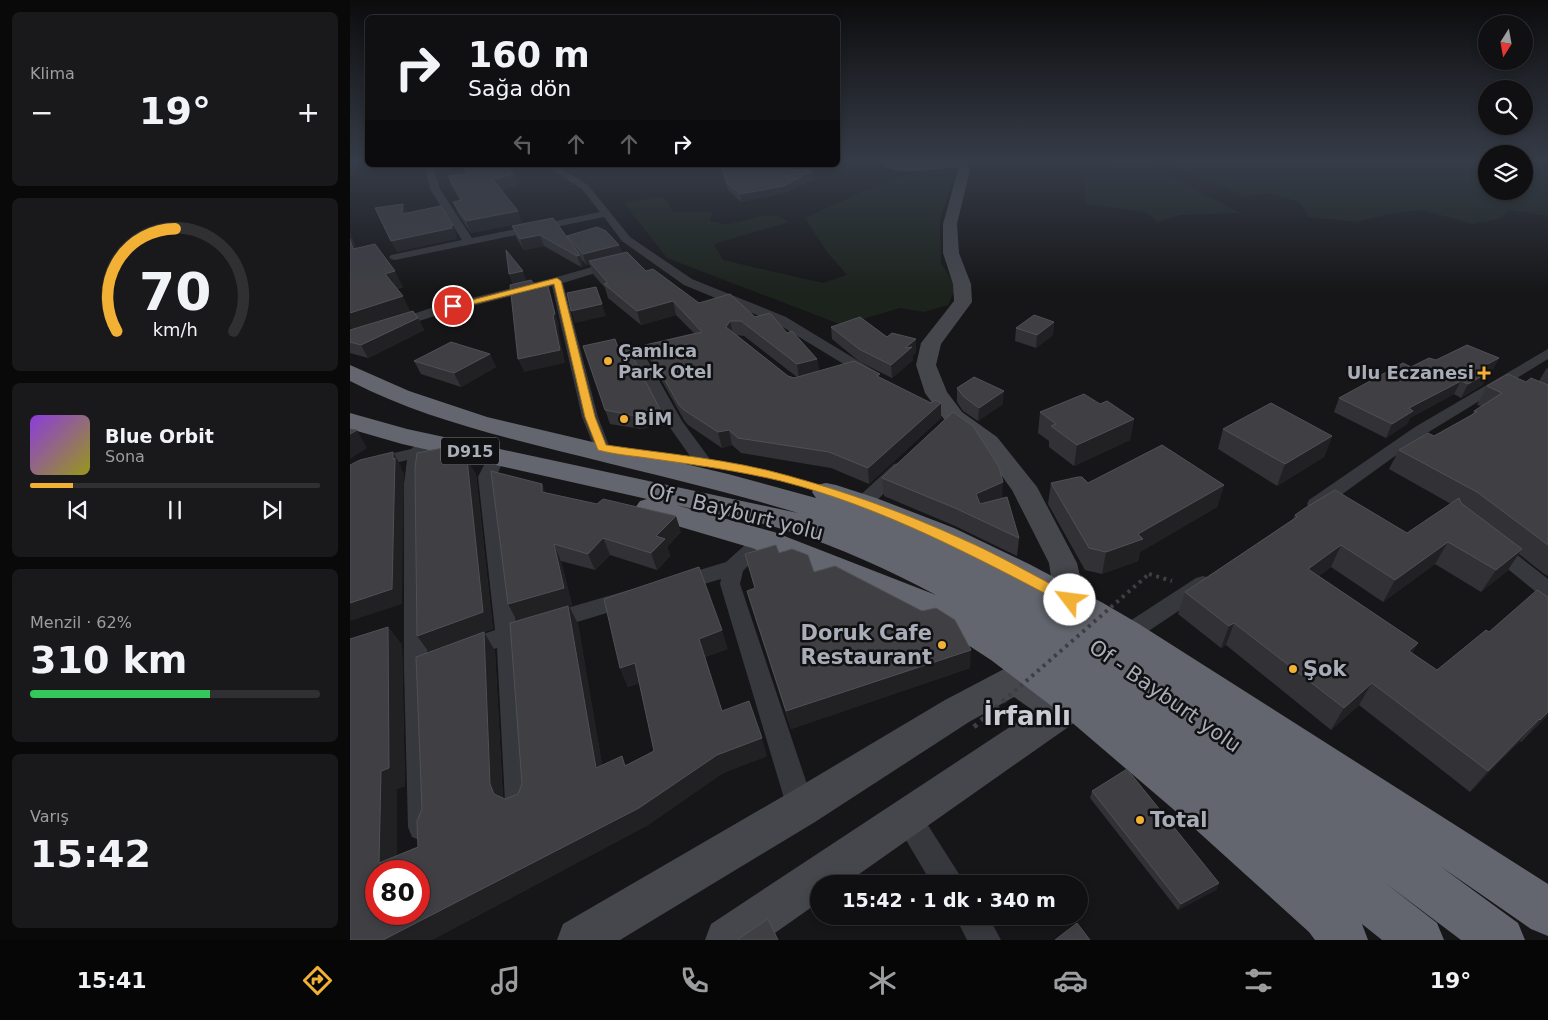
<!DOCTYPE html>
<html lang="tr">
<head>
<meta charset="utf-8">
<style>
	:root { --surface:#101012; --page:#19191b; --text:#f1f3f6; --muted:#9c9d9f; --line:#303032; --accent:#f2b134 }
	body { margin:0; font-family:"DejaVu Sans",sans-serif; background:var(--page); color:var(--text); height:100vh; display:flex; flex-direction:column; font-size:19px; white-space:nowrap }
	* { box-sizing:border-box; margin:0 }
	p { font-size:16px; color:var(--muted) }
	.icon { flex:none; width:28px; height:28px; fill:none; stroke:currentColor; stroke-width:2; stroke-linecap:round; stroke-linejoin:round }
	.map { position:relative; flex:1; overflow:hidden }
	.sheet { display:flex; flex-direction:column; gap:12px; padding:12px; background:#09090a; width:350px }
	.sheet>* { flex:none }
	.guide { position:absolute; left:15px; top:15px; width:475px; height:152px; border-radius:8px; box-shadow:0 2px 8px #0003,0 0 0 1px var(--line); background:#101012; color:var(--text); overflow:hidden }
	.needle { width:32px; rotate:191deg }
	.controls { position:absolute; left:1128px; top:15px; display:grid; gap:10px }
	.controls a { display:grid; place-items:center; width:55px; height:55px; border-radius:50%; background:var(--surface); box-shadow:0 2px 8px #0003,0 0 0 1px var(--line); font-size:25px }
	.speed { position:absolute; left:15px; top:860px; display:flex; gap:10px; font-size:25px; font-weight:700; text-align:center }
	.speed>* { display:grid; place-content:center; width:65px; height:65px; border-radius:50%; background:var(--surface); box-shadow:0 2px 8px #0003,0 0 0 1px var(--line); line-height:1 }
	.speed .limit { border:8px solid #d22; background:#fff; color:#111 }
	.pin { position:absolute; display:grid; place-items:center; width:42px; height:42px; color:#fff; margin:-21px; border:2px solid #fff; border-radius:50%; box-shadow:0 1px 5px #0007 }
	.me { position:absolute; width:55px; margin:-28px; rotate:300deg; stroke-linejoin:round; filter:drop-shadow(0 0 4px #0008) }
	.turn { display:flex; align-items:center; gap:18px; height:105px; padding:0 20px; font-size:22px }
	.turn .icon { width:65px; height:65px; stroke-width:2.5 }
	.turn b { display:block; font-size:35px; line-height:42px }
	.lanes { display:flex; align-items:center; height:48px; padding:0 20px; background:#0003; justify-content:center; gap:25px; direction:ltr }
	.lanes .off { opacity:.35 }
	.big { font-size:38px; font-weight:700; line-height:1.1 }
	.sheet .widget { flex:1; display:flex; flex-direction:column; justify-content:center; gap:8px; min-width:0; padding:0 18px; border-radius:8px; background:var(--page) }
	.sheet .dial { align-items:center; gap:0 }
	.dial svg { height:130px; overflow:visible; fill:none; stroke:var(--line); stroke-width:7; stroke-linecap:round; text-anchor:middle }
	.dial text { fill:var(--text); stroke:none }
	.song { display:flex; align-items:center; gap:15px }
	.cover { width:60px; height:60px; border-radius:8px; background:linear-gradient(135deg,hsl(270 70% 55%),hsl(60 70% 35%)) }
	.played { height:5px; border-radius:2px; background:linear-gradient(90deg,var(--accent) 15%,var(--line) 15%) }
	.keys { display:flex; justify-content:space-around; direction:ltr }
	.heat { display:flex; justify-content:space-between; align-items:center; font-size:28px; direction:ltr }
	.charge { height:8px; border-radius:4px; background:linear-gradient(90deg,#34c759 62%,var(--line) 0) }
	.trip { position:absolute; left:460px; top:875px; width:278px; height:50px; border-radius:25px; background:var(--surface); box-shadow:0 2px 8px #0003,0 0 0 1px var(--line); font-weight:700; line-height:50px; text-align:center }
	.menu { display:flex; height:80px; justify-content:space-around; align-items:center; background:#060607; color:var(--muted) }
	.menu .icon { width:35px; height:35px }
	.menu .active { color:var(--accent) }
	.menu b { font-size:22px; color:var(--text) }
	main { display:flex; flex:1; min-height:0 }
	.map>svg:first-child { display:block }
	.green { fill:#1c231d }
	.lines { fill:none; stroke-linecap:round; stroke-linejoin:round }
	.path { stroke:#3d3f44; stroke-width:4; stroke-dasharray:3 4.5; stroke-linecap:butt }
	.street { fill:#37383d; fill-rule:evenodd }
	.secondary { fill:#45474d; fill-rule:evenodd }
	.highway { fill:#63666e; fill-rule:evenodd }
	.path-bridge-far1 { stroke:#3d3f44; stroke-width:4; stroke-dasharray:3 4.5; stroke-linecap:butt }
	.path-bridge { stroke:#3d3f44; stroke-width:5; stroke-dasharray:4 5.5; stroke-linecap:butt }
	.wall { fill:#323236; fill-rule:evenodd }
	.shaded-wall { fill:#212124 }
	.building { fill:#3f3f44; stroke:#4f5156; fill-rule:evenodd }
	.route { fill:#f2b134; stroke:#9d7322 }
	.poi-dot { fill:#f2b134; stroke:#111113; stroke-width:2 }
	.labels { text-anchor:middle; stroke-width:5; stroke-linejoin:round; paint-order:stroke }
	.shield { fill:#111113; stroke:#7b7e86; stroke-width:1 }
	.shield-label { font-size:16px; font-weight:bold; fill:#a8adb8 }
	.poi-label { font-size:18px; font-weight:bold; fill:#a8adb8; stroke:#111113; text-anchor:start }
	.near-street-label { font-size:21px; fill:#a8adb8; stroke:#111113 }
	.near-poi-label { font-size:21px; font-weight:bold; fill:#a8adb8; stroke:#111113; text-anchor:start }
	.near-district-label { font-size:26px; font-weight:bold; fill:#c9ccd4; stroke:#111113 }
</style>
</head>
<body>
<main>
<section class="sheet">
<div class="widget"><p>Klima</p>
<div class="heat"><a>−</a><b class="big">19°</b><a>+</a></div>
</div>
<div class="widget dial"><svg viewBox="0 0 100 80">
<path d="M14 69A42 42 0 1 1 86 69"/>
<path d="M14 69A42 42 0 0 1 50 6" stroke="#f2b134"/>
<text x="50" y="56" font-size="32" font-weight="700">70</text>
<text x="50" y="72" font-size="11">km/h</text>
</svg></div>
<div class="widget">
<div class="song"><i class="cover"></i><div><b>Blue Orbit</b><p>Sona</p></div></div>
<div class="played"></div>
<div class="keys"><svg class="icon" aria-label="previous" viewBox="0 0 24 24"><path d="M18 5L8 12l10 7zM5 5v14"/></svg><svg class="icon" aria-label="pause" viewBox="0 0 24 24"><path d="M8 5v14M16 5v14"/></svg><svg class="icon" aria-label="next" viewBox="0 0 24 24"><path d="M6 5l10 7-10 7zM19 5v14"/></svg></div>
</div>
<div class="widget"><p>Menzil · 62%</p><b class="big">310 km</b><div class="charge"></div></div>
<div class="widget"><p>Varış</p><b class="big">15:42</b></div>
</section>
<div class="map">
<svg width="1198" height="940" viewBox="0 0 1198 940">
	<rect width="100%" height="100%" fill="#161618"/>
	<g class="green">
		<path d="M769,162L793,163L891,213L830,215L808,222L795,212L735,204V189L729,167H759Z"/>
		<path d="M830,162H1136V191H1174V162H1198V216L1159,210L1149,219L1123,224L1073,210L1040,214L1006,222L959,217L949,202L919,193L895,196L831,169Z"/>
		<path d="M593,166L605,167L606,173L590,220L591,263L606,287L598,305L574,312L550,308L492,325L317,258L274,203L310,196L317,201L323,212H362L360,221C365,222 372,224 376,224C399,223 415,206 439,222L364,244L373,260L473,283L497,275L477,252L455,218C499,197 546,176 593,166Z"/>
	</g>
	<g class="lines">
		<path class="path" d="M799,574L822,581"/>
		<g class="street">
			<path d="M75,165H83L90,189L122,238L250,212L232,189L195,165H205L238,185L280,237L342,279L436,317L525,371L527,374L525,377H515L426,323L334,285L272,241L254,217L45,260L41,259L39,257L41,255L112,240L80,189Z"/>
			<path d="M461,165H474L443,176L439,173Z"/>
			<path d="M264,261L270,264L268,266L213,283L248,417L260,448L258,452H246L232,417L202,286L91,314L0,343V335L81,308L203,278Z"/>
			<path d="M1198,349V359L1077,433L973,508L966,510L959,508L957,504L959,500L1065,427Z"/>
			<path d="M291,357L296,358L298,361L332,421L362,462L359,466L353,467L347,466L316,422L284,361L286,358Z"/>
			<path d="M81,438L87,439L89,443L75,455L72,484L78,669L86,827L82,837L72,841L62,837L58,827L54,669V484L57,460L34,466L0,481V468L22,458L61,449L75,439Z"/>
			<path d="M146,452L152,453L155,457L146,477L166,623L177,625L180,631L177,637L169,640L183,802L179,811L169,815L159,811L155,802L147,648L118,658L110,656L107,649L110,642L145,630L128,477L140,453Z"/>
			<path d="M550,463L556,464L559,468L556,472L519,508L512,510L505,508L503,504L505,500L544,464Z"/>
			<path d="M413,533L420,535L423,540L393,571L390,584L465,808L461,817L451,821L441,817L437,808L370,584L371,579L330,591L323,588L320,583L323,578L376,562L406,535Z"/>
			<path d="M1145,541L1152,543L1198,579V598L1191,596L1138,553L1135,548L1138,543Z"/>
			<path d="M853,576L860,578L863,584L860,590L785,640L777,643L769,640L766,634L769,628L846,578Z"/>
			<path d="M279,590L286,592L290,598L286,604L201,630L193,627L190,621L193,615Z"/>
			<path d="M557,804L567,808L609,874L614,884H582L543,818L547,808Z"/>
			<path d="M605,916H638L651,940H617Z"/>
		</g>
		<g class="secondary">
			<path d="M530,162L562,164L614,162L620,170L607,224L609,253L621,284L622,302L591,344L586,365L597,392L612,412L647,437L687,487L727,563L739,616L734,625L723,628L712,625L707,616L699,563L662,490L631,447L596,422L575,393L566,365L571,343L604,301L603,284L593,253V224L608,170L606,167C585,168 545,179 530,162Z"/>
			<path d="M666,665L678,669L724,701L730,712L724,723L495,884H469V902L415,940H355L361,924L684,711L664,697L619,722L465,822L270,940H207L213,924L437,794L595,700L654,669Z"/>
		</g>
		<path class="highway" d="M0,365L59,391L137,417L378,474L466,498L462,492L466,485L476,483L486,485L526,498L604,528L679,564L753,603L789,624L1198,884V936L1181,929L1090,866L1168,923L1175,940H1111L1034,882L1087,923L1094,940H1032L1012,924L1018,940H965L959,932L823,809L712,714L641,660L578,619L402,548L290,515L285,508L290,501L297,499L52,444L0,429V413L57,429L448,513C369,489 289,471 209,451C137,433 66,415 0,381ZM326,505C363,514 402,519 438,531C489,547 539,570 586,595L424,532Z"/>
		<path class="path-bridge-far1" d="M659,696L799,574"/>
		<path class="path-bridge" d="M624,727L660,695"/>
	</g>
	<g class="wall">
		<path d="M112,165H161L163,169L160,170L164,174L168,185L151,190L172,223L121,233L108,214L103,202L110,201L102,187L98,176L116,173Z"/>
		<path d="M370,165H425L463,179L435,193L391,202L378,190Z"/>
		<path d="M162,226L218,239L217,236L269,245L272,253L296,271L349,303L405,317L437,333L467,359L469,371L530,378L581,403H591V418L519,484L481,468L391,453L382,445L372,448L338,425L334,420L300,360L295,345L344,333L326,315L291,325L258,298L255,288L243,274L240,265H236L231,259L233,266L231,267L194,246L174,250L166,237ZM387,335L394,336L447,377L444,378L438,376Z"/>
		<path d="M0,232L6,249L53,287L47,289L60,311L68,318L74,330L18,358L0,353V330L2,329L0,325Z"/>
		<path d="M704,322L703,335L686,348L665,341L666,328Z"/>
		<path d="M481,327L537,337L566,339V352L563,355V360L542,378L510,362L482,339Z"/>
		<path d="M233,346L269,350L311,411L315,425L291,429L260,424Z"/>
		<path d="M140,354L146,367L111,387L71,374L64,361Z"/>
		<path d="M1149,358L1142,371L1139,373L1132,385L1111,398L1104,394L1060,418L1057,424L1036,438L984,412L989,398L1086,360Z"/>
		<path d="M1198,368V576L1193,573L1169,554L1157,571L1131,592L1085,564L1033,602L981,567L969,576L1068,643L1062,653L1087,670L1198,715L1171,742L1170,741L1120,792L1009,705L981,730L876,645L871,648L828,614L835,592L943,519L945,515L1057,533L1101,504L1039,469L1049,450L1084,436L1121,416L1124,411L1131,406L1127,405L1137,386L1176,382L1189,381L1196,369Z"/>
		<path d="M607,388L653,404L628,421L613,411L607,402Z"/>
		<path d="M750,404L784,419L780,440L724,466L699,447V441L688,433L690,412Z"/>
		<path d="M873,429L982,436L974,457L927,486L868,449Z"/>
		<path d="M126,474L143,629L134,632L145,651L153,798L155,799L168,794L172,784L168,620L196,493L331,532L317,547L320,556L307,570L260,555L245,570L211,561L222,605L219,606L228,624L252,765H276L304,751L289,683L278,687L270,668L378,649L355,657L372,711L417,756L373,773L298,825L82,940H0L38,627L52,645L55,786L47,789V856L68,847L72,809L79,652Z"/>
		<path d="M532,478L652,498L669,538L667,556L605,526L534,496Z"/>
		<path d="M701,483H738L874,485L867,507L790,552L788,561L752,574L735,570L698,504Z"/>
		<path d="M429,553L464,572L620,668L441,729L402,609L397,591L405,589L395,554Z"/>
		<path d="M742,791L869,883L866,890L828,910L740,798Z"/>
	</g>
	<g class="shaded-wall">
		<path d="M0,162H18V165H46L8,170V174L0,175Z"/>
		<path d="M154,165H161L163,169L156,171Z"/>
		<path d="M462,171L463,179L435,193L391,202L390,194Z"/>
		<path d="M164,174L168,185L147,190L143,179Z"/>
		<path d="M53,204L58,215L52,214Z"/>
		<path d="M168,211L172,223L121,233L116,221Z"/>
		<path d="M103,225L107,236L106,237L107,239L47,252L41,241Z"/>
		<path d="M0,232L11,264L3,249L0,239Z"/>
		<path d="M190,235L194,246L174,250L170,239Z"/>
		<path d="M269,245L273,256L239,261L240,265H236L233,254Z"/>
		<path d="M230,255L233,266L231,267L227,256Z"/>
		<path d="M45,271L53,287L43,289L35,274Z"/>
		<path d="M173,271L177,282L163,286L159,274Z"/>
		<path d="M198,286L202,298L209,327H208L215,363L174,372L168,359L203,315Z"/>
		<path d="M53,296L61,313L4,332L0,325V313Z"/>
		<path d="M323,301L326,315L291,325L287,311Z"/>
		<path d="M252,304L256,316L225,323L221,311Z"/>
		<path d="M68,318L74,330L18,358L11,345Z"/>
		<path d="M380,321L383,335L376,327Z"/>
		<path d="M704,322L703,335L686,348L687,335Z"/>
		<path d="M566,339V352L563,355V360L542,378L541,365L555,348Z"/>
		<path d="M140,354L146,367L111,387L104,373Z"/>
		<path d="M1149,358L1142,371L1139,373L1132,385L1111,398L1118,384L1130,368Z"/>
		<path d="M467,359L469,373L449,379L447,364Z"/>
		<path d="M1111,381L1104,394L1060,418L1057,424L1036,438L1042,424L1059,408Z"/>
		<path d="M654,391L653,404L628,421L629,408Z"/>
		<path d="M591,403V418L519,484L518,468Z"/>
		<path d="M311,411L315,425L291,429L286,416Z"/>
		<path d="M784,419L780,440L724,466L727,445Z"/>
		<path d="M7,430L17,448L0,459V434Z"/>
		<path d="M379,430L382,445L372,448L368,432Z"/>
		<path d="M982,436L974,457L927,486L935,464Z"/>
		<path d="M43,452L51,466V469L54,473L52,604L0,621V603L43,459Z"/>
		<path d="M117,459L126,474L143,629L134,632L145,651L153,802L144,794L79,652L67,636Z"/>
		<path d="M653,482L652,500L625,512L626,494Z"/>
		<path d="M192,484L199,500L192,492Z"/>
		<path d="M874,485L867,507L790,552L788,561L752,574L756,552Z"/>
		<path d="M326,516L331,532L317,547L320,556L307,570L301,553L306,536Z"/>
		<path d="M253,538L260,555L245,570L238,554Z"/>
		<path d="M1098,542L1085,564L1033,602L1045,580Z"/>
		<path d="M204,544L211,561L222,605L219,606L228,624L256,787L158,604Z"/>
		<path d="M991,545L981,567L949,591L958,569Z"/>
		<path d="M1172,549L1157,571L1131,592L1146,570Z"/>
		<path d="M884,623L876,645L871,648L879,626Z"/>
		<path d="M38,627L52,645L55,786L47,789V871L29,863L31,771Z"/>
		<path d="M372,630L378,649L355,657L349,639Z"/>
		<path d="M1068,643L1054,665L1059,651Z"/>
		<path d="M621,650L620,668L441,729L436,711Z"/>
		<path d="M285,663L293,681L278,687L270,668Z"/>
		<path d="M1022,683L1009,705L981,730L994,708Z"/>
		<path d="M1198,712V715L1171,742L1190,720Z"/>
		<path d="M1189,719L1170,741L1120,792L1138,771Z"/>
		<path d="M412,738L417,756L373,773L298,825L82,940H33L367,755Z"/>
		<path d="M869,883L866,890L828,910L831,904Z"/>
	</g>
	<g class="building">
		<path d="M113,165H156L164,174L143,179L168,211L116,221L103,202L112,200L98,176L118,173Z"/>
		<path d="M371,165H423L437,167L441,170L447,169L462,171L434,186L390,194L377,183Z"/>
		<path d="M53,204L52,214L91,206L103,225L101,226L102,228L41,241L25,208Z"/>
		<path d="M203,218L230,255L227,256L190,235L170,239L162,226Z"/>
		<path d="M247,227L256,231L269,245L233,254L217,236Z"/>
		<path d="M0,239L3,249L25,244L45,271L35,274L53,296L0,313Z"/>
		<path d="M156,250L173,271L159,274Z"/>
		<path d="M277,252L296,271L303,269L349,303L380,294L405,317L420,313L437,333L442,331L467,359L447,364L391,321H380L376,327L438,376L444,378L504,361L530,374L527,376L581,403L585,400L591,403L518,468L479,452L388,438L379,430L368,432L334,410L329,405L295,345L352,332L323,301L287,311L254,284L258,283L239,261Z"/>
		<path d="M181,280L187,288L198,286L205,314L203,315L210,350L168,359L160,285Z"/>
		<path d="M246,287L252,304L221,311L217,293Z"/>
		<path d="M63,311L68,318L11,345L0,342V330Z"/>
		<path d="M684,315L704,322L687,335L666,328Z"/>
		<path d="M510,317L537,337L542,333L566,339L555,348L562,347L541,365L509,349L481,327Z"/>
		<path d="M265,339L269,350L278,348L311,411L286,416L255,410L233,346Z"/>
		<path d="M101,342L140,354L104,373L64,361Z"/>
		<path d="M1117,345L1149,358L1130,368L1139,372L1118,384L1111,381L1059,408L1063,411L1042,424L989,398L1053,363L1061,367L1079,358L1086,360Z"/>
		<path d="M1158,374L1176,382L1181,378L1198,385V545L1127,492L1049,450L1078,433L1084,436L1127,412L1124,411L1152,393L1137,386Z"/>
		<path d="M624,377L654,391L629,408L614,397L607,388Z"/>
		<path d="M734,394L750,404L757,401L784,419L727,445L701,426L706,424L690,412Z"/>
		<path d="M921,403L982,436L935,464L873,429Z"/>
		<path d="M603,412L623,426L649,467L653,482L626,494L630,504L657,497L669,538L605,508L532,478Z"/>
		<path d="M0,429L7,430L0,434Z"/>
		<path d="M812,445L874,485L788,534L793,539L756,552L739,548L701,483L728,477H732L738,483Z"/>
		<path d="M93,448L117,459L133,612L67,636L65,468L67,453Z"/>
		<path d="M43,452V459L45,458L42,589L0,603V465L10,460Z"/>
		<path d="M141,471L192,484V492L247,504L253,499L326,516L306,536L315,539L301,553L253,538L238,554L204,544L214,588L158,604Z"/>
		<path d="M985,490L1057,533L1109,498L1111,503L1172,549L1146,570L1098,542L1045,580L991,545L958,569L1068,643L1059,651L1087,670L1136,630L1139,632L1187,590L1198,597V712L1190,720L1189,719L1138,771L1022,683L994,708L884,623L879,626L835,592L947,517L945,515L955,508Z"/>
		<path d="M426,545L429,553L442,549L458,555L464,572L485,566L572,611L586,608L605,620L621,650L436,711L397,591L405,588L395,554Z"/>
		<path d="M349,567L372,630L349,639L372,711L399,701L412,738L367,755L289,808L33,940H0V639L38,627L39,768L31,771L29,863L68,847L67,821L72,809L66,657L134,632L140,784L144,794L155,799L168,794L172,784L160,623L218,606L246,768L272,756L275,766L304,751L285,663L270,668L254,599ZM26,871H69V914H26Z"/>
		<path d="M777,769L869,883L831,904L742,791Z"/>
		<path d="M418,919L428,940H387Z"/>
		<path d="M727,923L740,940H705Z"/>
	</g>
	<linearGradient id="sky" x2="0" y2="1"><stop stop-color="#0c0c0d"/><stop offset="0.55" stop-color="#363c48"/><stop offset="1" stop-color="#363c48" stop-opacity="0"/></linearGradient>
	<rect width="1198" height="293" fill="url(#sky)"/>
	<path class="route" d="M207,278L211,281L245,417L256,445C317,454 380,459 439,476C497,492 555,513 610,538C649,555 687,577 725,597L727,600L725,604L720,606L715,604C624,556 532,507 431,481C389,471 347,465 304,459C286,456 266,455 248,450L235,417L204,284L103,309L99,306Z"/>
	<g class="poi-dot">
		<circle cx="258" cy="361" r="5"/>
		<path d="M1131.5 365.5h5v5h5v5h-5v5h-5v-5h-5v-5h5z"/>
		<circle cx="274" cy="419" r="5"/>
		<circle cx="592" cy="645" r="5"/>
		<circle cx="943" cy="669" r="5"/>
		<circle cx="790" cy="820" r="5"/>
	</g>
	<g class="labels">
		<rect class="shield" x="91" y="437.5" width="58" height="27" rx="4"/>
		<g class="shield-label">
			<text x="120" y="457">D915</text>
		</g>
		<g class="poi-label">
			<text x="268" y="357">Çamlıca<tspan x="268" dy="21">Park Otel</tspan></text>
			<text x="1124" y="379" text-anchor="end">Ulu Eczanesi</text>
			<text x="284" y="425">BİM</text>
		</g>
		<g class="near-street-label">
			<text transform="translate(386 512) rotate(14)" y="7">Of - Bayburt yolu</text>
			<text transform="translate(815 696) rotate(35)" y="7">Of - Bayburt yolu</text>
		</g>
		<g class="near-poi-label">
			<text x="582" y="640" text-anchor="end">Doruk Cafe<tspan x="582" dy="24">Restaurant</tspan></text>
			<text x="953" y="676">Şok</text>
			<text x="800" y="827">Total</text>
		</g>
		<g class="near-district-label">
			<text x="677" y="725">İrfanlı</text>
		</g>
	</g>
</svg>
<div class="controls">
<a><svg class="needle" viewBox="-14 -14 28 28"><path d="M0-13l5 13h-10z" fill="#e53935"/><path d="M0 13l5-13h-10z" fill="#9c9d9f"/></svg></a>
<a><svg class="icon" aria-label="search" viewBox="0 0 24 24"><circle cx="10" cy="10" r="6"/><path d="M15 15l6 6"/></svg></a>
<a><svg class="icon" aria-label="layers" viewBox="0 0 24 24"><path d="M12 4l9 5-9 5-9-5zM3 14l9 5 9-5"/></svg></a>
</div>
<div class="speed"><div class="limit">80</div></div>
<div class="pin" style="left:103px;top:306px;background:#d93025"><svg class="icon" aria-label="arrive" viewBox="0 0 24 24"><path d="M6 21V4h12l-3 4 3 4H6"/></svg></div>
<svg class="me" style="left:720px;top:600px" viewBox="-20 -20 40 40"><circle r="19" fill="#fff"/><path d="M0-13L10 11 0 6-10 11z" fill="#f2b134"/></svg>
<div class="trip">15:42 · 1 dk · 340 m</div>
<div class="guide">
<div class="turn"><svg class="icon" aria-label="right" viewBox="0 0 24 24"><path d="M7 20v-9h11M14 6l5 5-5 5"/></svg><div><b>160 m</b>Sağa dön</div></div>
<div class="lanes"><svg class="icon off" aria-label="left" viewBox="0 0 24 24"><path d="M17 20v-9H6M10 6l-5 5 5 5"/></svg><svg class="icon off" aria-label="ahead" viewBox="0 0 24 24"><path d="M12 20V5M6 11l6-6 6 6"/></svg><svg class="icon off" aria-label="ahead" viewBox="0 0 24 24"><path d="M12 20V5M6 11l6-6 6 6"/></svg><svg class="icon" aria-label="right" viewBox="0 0 24 24"><path d="M7 20v-9h11M14 6l5 5-5 5"/></svg></div>
</div>
</div>
</main>
<nav class="menu">
<b>15:41</b>
<svg class="icon active" aria-label="directions" viewBox="0 0 24 24"><path d="M12 3l9 9-9 9-9-9zM9 14v-3h6M13 9l2 2-2 2"/></svg>
<svg class="icon" aria-label="music" viewBox="0 0 24 24"><path d="M9 18V5l10-2v13"/><circle cx="6" cy="18" r="3"/><circle cx="16" cy="16" r="3"/></svg>
<svg class="icon" aria-label="phone" viewBox="0 0 24 24"><path d="M5 4h4l2 5-3 2q2 4 5 5l2-3 5 2v4C11 20 4 13 5 4z"/></svg>
<svg class="icon" aria-label="climate" viewBox="0 0 24 24"><path d="M12 3v18M4 7l16 10M4 17L20 7"/></svg>
<svg class="icon" aria-label="car" viewBox="0 0 24 24"><path d="M5 17H2v-5l4-1 3-4h7l3 4 3 1v5h-3M9 17h6M6 11h13"/><circle cx="7" cy="17" r="2"/><circle cx="17" cy="17" r="2"/></svg>
<svg class="icon" aria-label="filters" viewBox="0 0 24 24"><path d="M4 7h16M4 17h16"/><circle cx="9" cy="7" r="2"/><circle cx="15" cy="17" r="2"/></svg>
<b>19°</b>
</nav>
</body>
</html>
